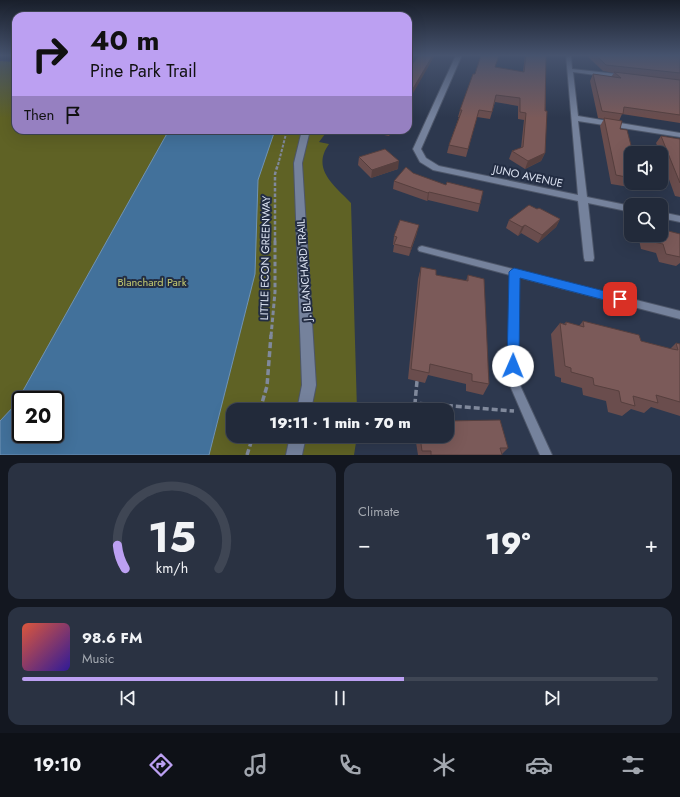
<!DOCTYPE html>
<html lang="en">
<head>
<meta charset="utf-8">
<style>
	:root { --surface:#222a3a; --page:#2a3242; --text:#f1f3f6; --muted:#a2a7af; --line:#3f4654; --accent:#bca0f2 }
	body { margin:0; font-family:Jost,sans-serif; background:var(--page); color:var(--text); height:100vh; display:flex; flex-direction:column; font-size:15px; white-space:nowrap }
	* { box-sizing:border-box; margin:0 }
	p { font-size:13px; color:var(--muted) }
	.icon { flex:none; width:22px; height:22px; fill:none; stroke:currentColor; stroke-width:2; stroke-linecap:round; stroke-linejoin:round }
	.map { position:relative; height:455px; overflow:hidden }
	.sheet { display:flex; flex-direction:column; gap:8px; padding:8px; background:#131720; flex:1 }
	.sheet>* { flex:none }
	.top-card { position:absolute; left:12px; top:12px; width:400px; height:122px; border-radius:12px; box-shadow:0 4px 16px #0002,0 0 0 1px var(--line); background:#bca0f2; color:#111; overflow:hidden }
	.fabs { position:absolute; left:624px; top:146px; display:grid; gap:8px }
	.fabs a { display:grid; place-items:center; width:44px; height:44px; border-radius:8px; background:var(--surface); box-shadow:0 4px 16px #0002,0 0 0 1px var(--line); font-size:20px }
	.speed { position:absolute; left:12px; top:391px; display:flex; gap:8px; font-size:20px; font-weight:700; text-align:center }
	.speed>* { display:grid; place-content:center; width:52px; height:52px; border-radius:50%; background:var(--surface); box-shadow:0 4px 16px #0002,0 0 0 1px var(--line); line-height:1 }
	.speed .limit { border:2px solid #111; border-radius:6px; background:#fff; color:#111 }
	.pin { position:absolute; display:grid; place-items:center; width:34px; height:34px; color:#fff; margin:-17px; border-radius:8px; box-shadow:0 2px 6px #0006 }
	.me { position:absolute; width:44px; margin:-22px; rotate:1deg; stroke-linejoin:round; filter:drop-shadow(0 0 3px #0008) }
	.turn { display:flex; align-items:center; gap:14px; height:84px; padding:0 12px; font-size:18px }
	.turn .icon { width:52px; height:52px; stroke-width:2.5 }
	.turn b { display:block; font-size:28px; line-height:34px }
	.then { display:flex; align-items:center; height:38px; padding:0 12px; background:#0003; gap:8px; font-size:15px }
	.big { font-size:30px; font-weight:800; line-height:1.1 }
	.sheet .card { flex:1; display:flex; flex-direction:column; justify-content:center; gap:6px; min-width:0; padding:0 14px; border-radius:12px; background:var(--page) }
	.sheet .dial { align-items:center; gap:0 }
	.dial svg { height:104px; overflow:visible; fill:none; stroke:var(--line); stroke-width:7; stroke-linecap:round; text-anchor:middle }
	.dial text { fill:var(--text); stroke:none }
	.song { display:flex; align-items:center; gap:12px }
	.cover { width:48px; height:48px; border-radius:6px; background:linear-gradient(135deg,hsl(10 70% 55%),hsl(250 70% 35%)) }
	.played { height:4px; border-radius:2px; background:linear-gradient(90deg,var(--accent) 60%,var(--line) 60%) }
	.keys { display:flex; justify-content:space-around; direction:ltr }
	.heat { display:flex; justify-content:space-between; align-items:center; font-size:22px; direction:ltr }
	.sheet .tiles { flex:1; display:grid; gap:8px; grid-template-columns:1fr 1fr }
	.card:last-child { grid-column:span 2 }
	.trip { position:absolute; left:226px; top:403px; width:228px; height:40px; border-radius:12px; background:var(--surface); box-shadow:0 4px 16px #0002,0 0 0 1px var(--line); font-weight:800; line-height:40px; text-align:center }
	.dock { display:flex; height:64px; justify-content:space-around; align-items:center; background:#0e1117; color:var(--muted) }
	.dock .icon { width:28px; height:28px }
	.dock .selected { color:var(--accent) }
	.dock b { font-size:18px; color:var(--text) }
	.map>svg:first-child { display:block }
	.green { fill:#5f6225; fill-rule:evenodd }
	.water { fill:#42719b; stroke:#7093b5; fill-rule:evenodd }
	.lines { fill:none; stroke-linecap:round; stroke-linejoin:round }
	.service-casing { stroke:#4d5669; stroke-width:2 }
	.minor-casing { stroke:#4d5669; stroke-width:2 }
	.path-far3 { stroke:#80899c; stroke-width:2; stroke-dasharray:3 1.5; stroke-linecap:butt }
	.path-far2 { stroke:#80899c; stroke-width:2.5; stroke-dasharray:3.5 2; stroke-linecap:butt }
	.path-far1 { stroke:#80899c; stroke-width:3; stroke-dasharray:4.5 2.5; stroke-linecap:butt }
	.path { stroke:#80899c; stroke-width:3.5; stroke-dasharray:6 3; stroke-linecap:butt }
	.service { fill:#75829c; fill-rule:evenodd }
	.minor { fill:#75829c; fill-rule:evenodd }
	.wall { fill:#6a4d4d }
	.shaded-wall { fill:#563f3e }
	.building { fill:#7b5a59; stroke:#563f3e }
	.route { fill:#1a73e8; stroke:#114b97 }
	.labels { text-anchor:middle; stroke-width:4; stroke-linejoin:round; paint-order:stroke }
	.street-label { font-size:11px; fill:#dce3f2; stroke:#232d43 }
	.park-label { font-size:11px; fill:#c4c970; stroke:#232d43 }
</style>
</head>
<body>
<div class="map">
<svg width="680" height="455" viewBox="0 0 680 455">
	<rect width="100%" height="100%" fill="#2d384e"/>
	<path class="green" d="M0,61L16,62V130H328L319,142L329,144C311,169 334,185 351,203L357,410H233V436H357L354,455H0ZM21,400H55V434H21Z"/>
	<path class="water" d="M169,130H275L258,180L255,274L209,455H0V421L15,405ZM21,400H55V434H21Z"/>
	<g class="lines">
		<defs>
			<path id="service" d="M422,246L680,311V319L518,277V381L552,455H540L508,381L510,275L419,251L418,249L419,247Z"/>
			<g id="minor">
				<path d="M456,55H462L421,149L426,158L439,166L578,195L566,55H571L572,69L626,75L629,77L626,79L573,72L578,116L680,133V137L578,121L587,197L631,206V212L588,203L594,258L593,261H585L584,258L578,201L433,170L420,162L413,149Z"/>
				<path d="M302,130H310L302,163L316,385L311,410H297L302,385L294,163Z"/>
				<path d="M661,212L680,216V222L661,218Z"/>
				<path d="M290,436H306L302,455H286Z"/>
			</g>
		</defs>
		<use href="#service" class="service-casing"/>
		<use href="#minor" class="minor-casing"/>
		<path class="path-far3" d="M278,165L287,130"/>
		<path class="path-far2" d="M275,241V174L278,164"/>
		<path class="path-far1" d="M271,336L275,292V240"/>
		<g class="path">
			<path d="M417,381L415,403L514,411"/>
			<path d="M420,403V410"/>
			<path d="M260,410L267,386L271,335"/>
			<path d="M247,455L253,436"/>
		</g>
		<use href="#service" class="service"/>
		<use href="#minor" class="minor"/>
	</g>
	<g class="wall">
		<path d="M525,55H546L545,153L541,161L525,169L509,159L512,151L521,148L524,120L518,119V106L495,102L490,119L477,117L466,157L447,153L449,145L459,117H458L460,110L475,74L495,67L523,72Z"/>
		<path d="M586,55H680V123L622,114L619,121L620,129L631,153V183H639L635,188L611,184L600,126L604,119L598,118L590,81L593,74L611,77L614,73L603,71Z"/>
		<path d="M364,130H392L389,136L364,131Z"/>
		<path d="M661,136L680,139V197L675,196L661,157V153H660L656,143Z"/>
		<path d="M359,157L398,169L371,178L358,165Z"/>
		<path d="M413,173L480,204L478,212L428,200L427,201L393,189L394,181Z"/>
		<path d="M537,209L560,219L556,227L538,243L521,233L518,236L506,228L509,220Z"/>
		<path d="M417,233L409,256L393,252L394,245H393L394,236Z"/>
		<path d="M680,234V263L676,266L659,262L656,253L641,249L638,235H661Z"/>
		<path d="M421,267L436,275L466,281L468,275L489,384L483,395L466,391V384L428,375L425,383L408,379L418,279Z"/>
		<path d="M583,321L641,341L670,349L676,343L680,344V416L651,407L644,413L631,409L622,416L608,412L606,401L583,395L582,388L561,382V378L555,376L551,334L560,323L564,324L566,322L579,326Z"/>
		<path d="M415,436H447L508,448L502,454V455H418Z"/>
	</g>
	<g class="shaded-wall">
		<path d="M433,55H435L408,102V97Z"/>
		<path d="M389,130H392L389,136Z"/>
		<path d="M545,153L541,161L525,169L528,161Z"/>
		<path d="M399,161L398,169L371,178L372,170Z"/>
		<path d="M429,192L428,200L427,201L428,193Z"/>
		<path d="M560,219L556,227L538,243L542,235Z"/>
		<path d="M419,225L417,233L409,256L411,248Z"/>
		<path d="M525,225L521,233L518,236L522,227Z"/>
	</g>
	<g class="building">
		<path d="M419,55H433L408,97V66H411Z"/>
		<path d="M481,55H499L495,67L524,72L526,55H546L545,111H547L545,153L528,161L512,151L523,147L526,113L520,112V98L496,95L492,112L479,110L468,149L449,145L462,110H460L473,74H475Z"/>
		<path d="M596,55H680V73L606,65Z"/>
		<path d="M614,72L680,80V115L624,107L623,114L602,111L593,74L621,78Z"/>
		<path d="M604,118L622,121L620,129L627,130L633,153H631V178L616,175Z"/>
		<path d="M661,136L680,139V183Z"/>
		<path d="M385,149L399,161L372,170L359,157Z"/>
		<path d="M406,167L413,173L446,185L447,182L483,191L480,204L429,192L428,193L394,181Z"/>
		<path d="M529,205L537,209L539,208L560,219L542,235L525,225L522,227L509,220Z"/>
		<path d="M400,220L419,225L411,248L394,244L397,237L394,236Z"/>
		<path d="M661,229L680,234V257L666,254L663,244L648,241L646,235H661Z"/>
		<path d="M421,267L436,270V275L468,281V275L484,279L489,384L472,381V374L430,364L429,373L411,369Z"/>
		<path d="M583,321L639,335L641,341L672,349L678,350L676,343L680,344V402L656,395L658,403L633,396L635,406L621,402L619,391L594,385L593,378L571,372V368L565,366L560,323L566,325V322L584,327Z"/>
		<path d="M500,420L508,448H500L502,455H431V451H422L420,436H447V421Z"/>
	</g>
	<linearGradient id="sky" x2="0" y2="1"><stop stop-color="#191f2b"/><stop offset="0.47" stop-color="#46536e"/><stop offset="1" stop-color="#46536e" stop-opacity="0"/></linearGradient>
	<rect width="680" height="118" fill="url(#sky)"/>
	<path class="route" d="M514,268L620,295L624,296L625,299L624,302L620,304L520,278L519,366L518,370L513,372L509,370L507,366L509,272L511,270Z"/>
	<g class="labels">
		<g class="street-label">
			<text transform="translate(528 176) rotate(12)" y="4">JUNO AVENUE</text>
			<text transform="translate(265 258) rotate(-89)" y="4">LITTLE ECON GREENWAY</text>
			<text transform="translate(304 270) rotate(-94)" y="4">J. BLANCHARD TRAIL</text>
		</g>
		<g class="park-label">
			<text x="152" y="286">Blanchard Park</text>
		</g>
	</g>
</svg>
<div class="fabs">
<a><svg class="icon" aria-label="sound" viewBox="0 0 24 24"><path d="M4 9h4l5-4v14l-5-4H4zM17 9q2 3 0 6"/></svg></a>
<a><svg class="icon" aria-label="search" viewBox="0 0 24 24"><circle cx="10" cy="10" r="6"/><path d="M15 15l6 6"/></svg></a>
</div>
<div class="speed"><div class="limit">20</div></div>
<div class="pin" style="left:620px;top:299px;background:#d93025"><svg class="icon" aria-label="arrive" viewBox="0 0 24 24"><path d="M6 21V4h12l-3 4 3 4H6"/></svg></div>
<svg class="me" style="left:513px;top:366px" viewBox="-20 -20 40 40"><circle r="19" fill="#fff"/><path d="M0-13L10 11 0 6-10 11z" fill="#1a73e8"/></svg>
<div class="trip">19:11 · 1 min · 70 m</div>
<div class="top-card">
<div class="turn"><svg class="icon" aria-label="right" viewBox="0 0 24 24"><path d="M7 20v-9h11M14 6l5 5-5 5"/></svg><div><b>40 m</b>Pine Park Trail</div></div>
<div class="then">Then<svg class="icon" aria-label="arrive" viewBox="0 0 24 24"><path d="M6 21V4h12l-3 4 3 4H6"/></svg></div>
</div>
</div>
<section class="sheet">
<div class="tiles">
<div class="card dial"><svg viewBox="0 0 100 80">
<path d="M14 69A42 42 0 1 1 86 69"/>
<path d="M14 69A42 42 0 0 1 8 51" stroke="#bca0f2"/>
<text x="50" y="56" font-size="32" font-weight="700">15</text>
<text x="50" y="72" font-size="11">km/h</text>
</svg></div>
<div class="card"><p>Climate</p>
<div class="heat"><a>−</a><b class="big">19°</b><a>+</a></div>
</div>
<div class="card">
<div class="song"><i class="cover"></i><div><b>98.6 FM</b><p>Music</p></div></div>
<div class="played"></div>
<div class="keys"><svg class="icon" aria-label="previous" viewBox="0 0 24 24"><path d="M18 5L8 12l10 7zM5 5v14"/></svg><svg class="icon" aria-label="pause" viewBox="0 0 24 24"><path d="M8 5v14M16 5v14"/></svg><svg class="icon" aria-label="next" viewBox="0 0 24 24"><path d="M6 5l10 7-10 7zM19 5v14"/></svg></div>
</div>
</div>
</section>
<nav class="dock">
<b>19:10</b>
<svg class="icon selected" aria-label="directions" viewBox="0 0 24 24"><path d="M12 3l9 9-9 9-9-9zM9 14v-3h6M13 9l2 2-2 2"/></svg>
<svg class="icon" aria-label="music" viewBox="0 0 24 24"><path d="M9 18V5l10-2v13"/><circle cx="6" cy="18" r="3"/><circle cx="16" cy="16" r="3"/></svg>
<svg class="icon" aria-label="phone" viewBox="0 0 24 24"><path d="M5 4h4l2 5-3 2q2 4 5 5l2-3 5 2v4C11 20 4 13 5 4z"/></svg>
<svg class="icon" aria-label="climate" viewBox="0 0 24 24"><path d="M12 3v18M4 7l16 10M4 17L20 7"/></svg>
<svg class="icon" aria-label="car" viewBox="0 0 24 24"><path d="M5 17H2v-5l4-1 3-4h7l3 4 3 1v5h-3M9 17h6M6 11h13"/><circle cx="7" cy="17" r="2"/><circle cx="17" cy="17" r="2"/></svg>
<svg class="icon" aria-label="filters" viewBox="0 0 24 24"><path d="M4 7h16M4 17h16"/><circle cx="9" cy="7" r="2"/><circle cx="15" cy="17" r="2"/></svg>
</nav>
</body>
</html>
